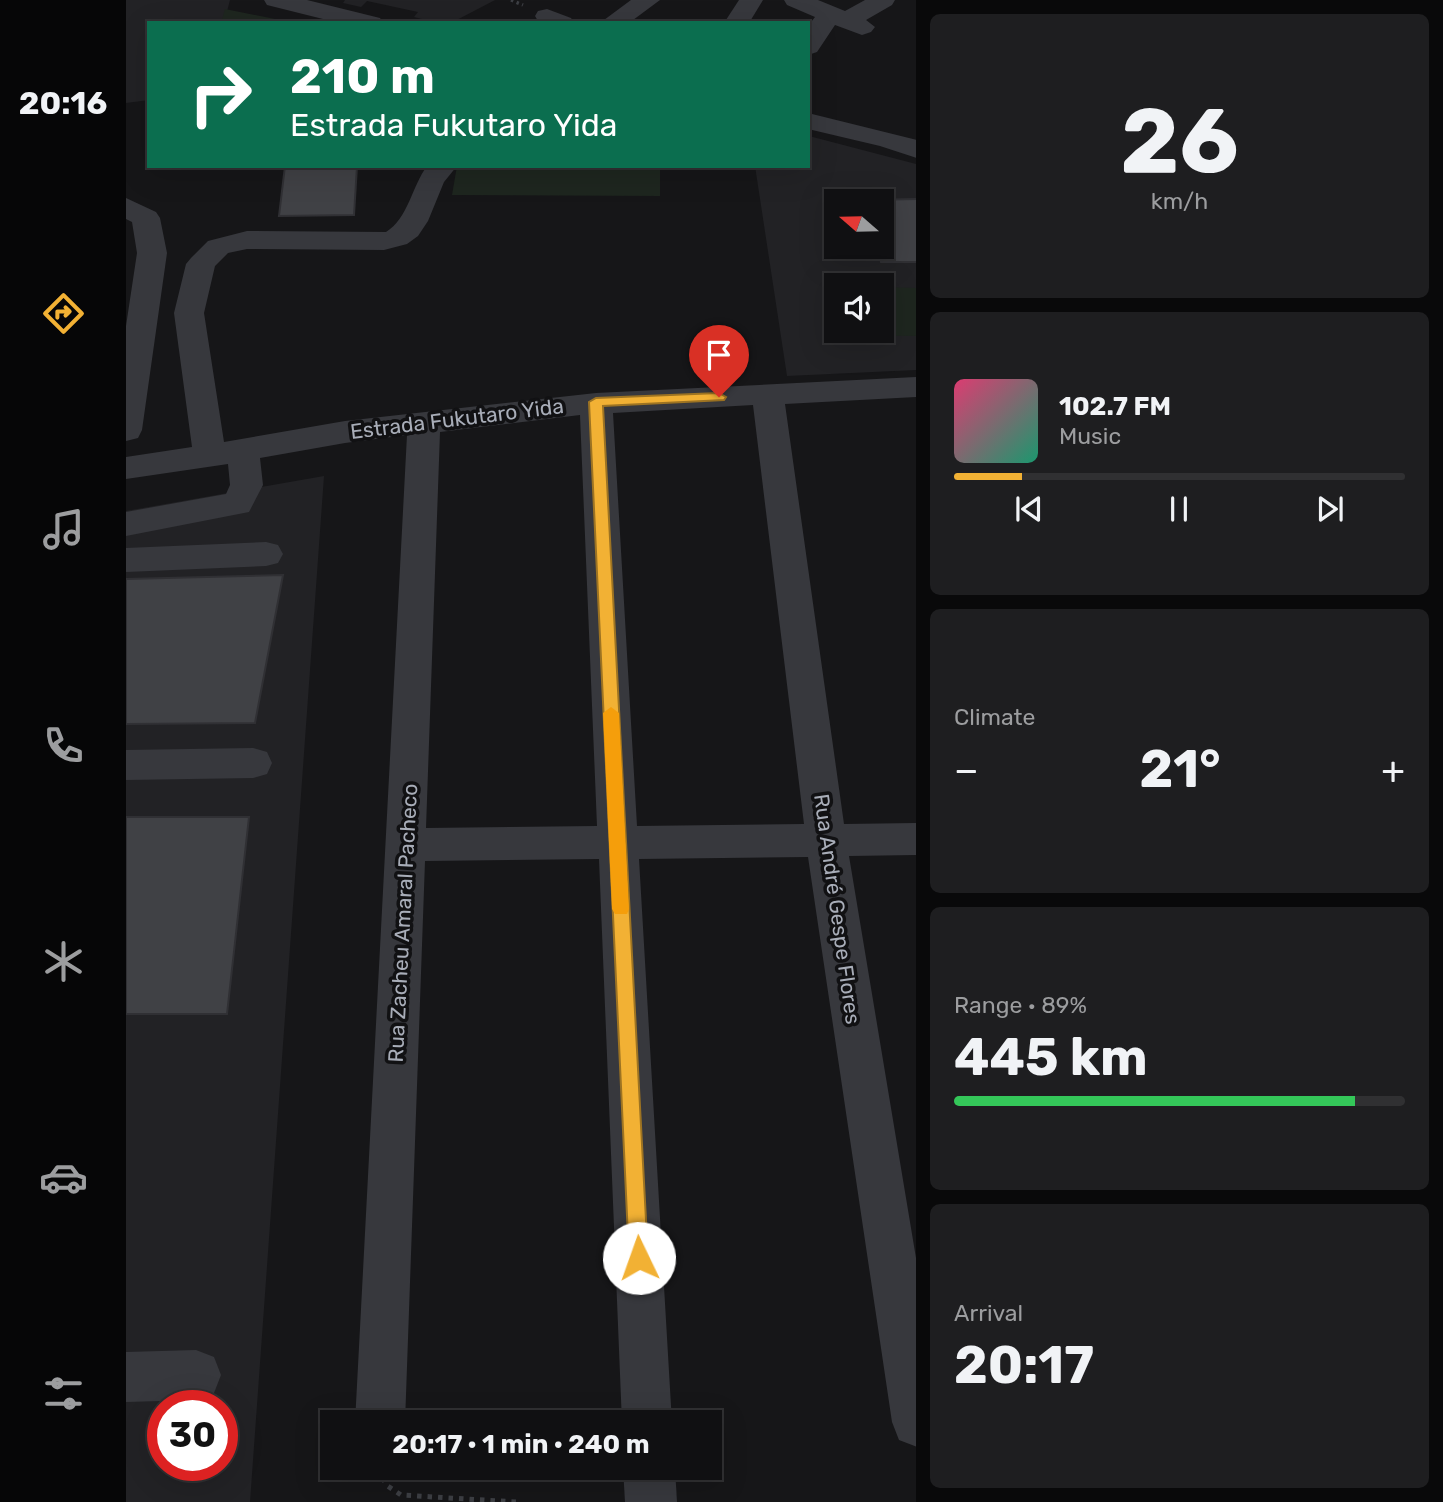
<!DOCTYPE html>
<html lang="en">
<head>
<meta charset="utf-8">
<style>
	:root { --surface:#101012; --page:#1e1e20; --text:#f1f3f6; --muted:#9c9d9f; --line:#303032; --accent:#f2b134 }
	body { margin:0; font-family:Rubik,sans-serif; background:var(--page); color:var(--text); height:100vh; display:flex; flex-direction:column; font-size:26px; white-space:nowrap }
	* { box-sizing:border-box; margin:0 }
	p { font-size:23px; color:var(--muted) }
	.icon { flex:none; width:38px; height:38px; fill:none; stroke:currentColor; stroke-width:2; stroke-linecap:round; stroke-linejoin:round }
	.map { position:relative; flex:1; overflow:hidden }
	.panel { display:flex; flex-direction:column; gap:14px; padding:14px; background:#09090a; width:527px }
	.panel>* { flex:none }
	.banner { position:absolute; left:21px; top:21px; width:663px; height:147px; border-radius:0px; box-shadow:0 7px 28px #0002,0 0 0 2px var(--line); background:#0b6e4f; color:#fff; overflow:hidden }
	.needle { width:46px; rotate:290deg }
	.buttons { position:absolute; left:698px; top:189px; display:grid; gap:14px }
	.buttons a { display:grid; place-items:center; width:70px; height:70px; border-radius:0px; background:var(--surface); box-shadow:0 7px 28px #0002,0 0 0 2px var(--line); font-size:35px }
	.speed { position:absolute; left:21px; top:1390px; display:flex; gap:14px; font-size:35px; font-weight:700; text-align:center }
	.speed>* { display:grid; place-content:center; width:91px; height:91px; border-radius:50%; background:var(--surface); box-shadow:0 7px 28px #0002,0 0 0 2px var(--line); line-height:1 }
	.speed .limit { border:10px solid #d22; background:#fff; color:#111 }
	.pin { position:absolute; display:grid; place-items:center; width:60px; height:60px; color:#fff; margin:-72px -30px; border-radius:50% 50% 50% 0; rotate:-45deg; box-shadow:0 0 7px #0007 }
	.pin .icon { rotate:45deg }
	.me { position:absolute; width:77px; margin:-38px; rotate:357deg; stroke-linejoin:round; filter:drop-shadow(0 0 5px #0008) }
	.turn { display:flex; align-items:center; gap:24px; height:147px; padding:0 28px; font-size:32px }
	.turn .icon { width:91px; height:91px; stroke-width:2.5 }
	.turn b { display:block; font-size:49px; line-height:60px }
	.big { font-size:52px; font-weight:700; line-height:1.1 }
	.panel .tile { flex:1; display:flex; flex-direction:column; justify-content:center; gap:10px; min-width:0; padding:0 24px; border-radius:10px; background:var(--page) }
	.panel .dial { align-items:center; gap:0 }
	.dial b { font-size:91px; line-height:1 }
	.song { display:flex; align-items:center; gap:21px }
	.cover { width:84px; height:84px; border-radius:10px; background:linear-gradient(135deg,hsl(340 70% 55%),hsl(160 70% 35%)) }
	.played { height:7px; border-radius:4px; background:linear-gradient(90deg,var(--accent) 15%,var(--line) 15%) }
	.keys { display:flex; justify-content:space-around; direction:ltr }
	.heat { display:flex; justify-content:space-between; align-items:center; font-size:38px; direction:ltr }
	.charge { height:10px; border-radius:5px; background:linear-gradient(90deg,#34c759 89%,var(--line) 0) }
	.trip { position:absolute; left:194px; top:1410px; width:402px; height:70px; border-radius:0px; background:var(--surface); box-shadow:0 7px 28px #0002,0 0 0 2px var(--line); font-weight:700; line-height:70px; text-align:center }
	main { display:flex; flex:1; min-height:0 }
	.menu { display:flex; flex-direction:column; width:126px; justify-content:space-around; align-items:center; background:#060607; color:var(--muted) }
	.menu .icon { width:49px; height:49px }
	.menu .on { color:var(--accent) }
	.menu b { font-size:32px; color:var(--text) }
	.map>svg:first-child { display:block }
	.built { fill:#222225; fill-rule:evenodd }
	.green { fill:#1e261f }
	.building { fill:#404145; stroke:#303034; stroke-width:2 }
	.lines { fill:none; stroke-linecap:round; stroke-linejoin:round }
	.path-far1 { stroke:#3d3f44; stroke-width:3.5; stroke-dasharray:2.5 3.5; stroke-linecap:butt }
	.path { stroke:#3d3f44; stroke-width:5; stroke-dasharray:4.5 6; stroke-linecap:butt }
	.minor { fill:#37383d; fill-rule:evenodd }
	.route { fill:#f2b134; stroke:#9d7322; stroke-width:2 }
	.slow { fill:#f59e0b }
	.labels { text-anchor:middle; stroke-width:7; stroke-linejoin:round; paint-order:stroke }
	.street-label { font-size:21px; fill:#a8adb8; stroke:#111113 }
</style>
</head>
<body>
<main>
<nav class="menu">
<b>20:16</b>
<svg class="icon on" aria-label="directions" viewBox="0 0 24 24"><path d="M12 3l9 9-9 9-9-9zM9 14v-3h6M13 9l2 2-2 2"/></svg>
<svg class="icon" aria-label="music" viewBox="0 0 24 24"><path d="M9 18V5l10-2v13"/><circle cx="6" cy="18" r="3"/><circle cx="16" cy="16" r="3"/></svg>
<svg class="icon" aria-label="phone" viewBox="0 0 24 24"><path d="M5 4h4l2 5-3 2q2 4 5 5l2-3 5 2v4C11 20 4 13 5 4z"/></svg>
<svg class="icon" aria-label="climate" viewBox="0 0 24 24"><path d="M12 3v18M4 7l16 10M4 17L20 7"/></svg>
<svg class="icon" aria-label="car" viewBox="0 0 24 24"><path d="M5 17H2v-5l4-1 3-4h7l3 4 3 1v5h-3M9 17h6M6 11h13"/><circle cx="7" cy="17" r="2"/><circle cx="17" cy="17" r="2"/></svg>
<svg class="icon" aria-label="filters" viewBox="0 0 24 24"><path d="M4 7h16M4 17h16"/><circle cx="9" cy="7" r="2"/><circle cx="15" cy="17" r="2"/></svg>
</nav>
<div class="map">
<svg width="791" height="1502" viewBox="0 0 791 1502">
	<rect width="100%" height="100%" fill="#161618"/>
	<g class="built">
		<path d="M0,0H104L98,23H23V100L0,103Z"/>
		<path d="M219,0H369L325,23H312L288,17L292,12L241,1L235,7L217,3Z"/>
		<path d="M683,136L790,164V370L661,376L629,166H682ZM710,201H756V247H710ZM710,285H756V331H710Z"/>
		<path d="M198,476L124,1502H0V511ZM37,1405H96V1465H37Z"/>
	</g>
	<g class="green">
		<path d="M99,9L169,23H95Z"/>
		<path d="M331,166H534V196L326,195Z"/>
		<path d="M700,287H710V331H756V287L790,288V336L708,335Z"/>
	</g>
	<g class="building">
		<path d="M159,166H231L228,215L153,216Z"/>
		<path d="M791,199V262H755L752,247H756V201L742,200Z"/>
		<path d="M157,575L129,723L0,724V579Z"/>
		<path d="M0,817H123L101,1014H0Z"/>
	</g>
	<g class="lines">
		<path class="path-far1" d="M385,0L397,5"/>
		<path class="path" d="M253,1468L260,1485L275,1495L390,1502"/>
		<g class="minor">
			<path d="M138,0H181L254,18L257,23H213L141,5Z"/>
			<path d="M505,0H534L503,23H474Z"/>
			<path d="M613,0H637L623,23H598Z"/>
			<path d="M658,0H692L719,11L739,0H769L766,5L740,20L749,27L745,32L736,35L709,25L691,52L682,55V26L689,17L661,5Z"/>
			<path d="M421,9L445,18L448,23L412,21L409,16L412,11Z"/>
			<path d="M682,113L791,140V158L754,146L682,129Z"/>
			<path d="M301,166H331L318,182L302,221L292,236L281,244L258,250L121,249L102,253L89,266L78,313L98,442L219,421L470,393L791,377V397L659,404L718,824L791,823V855L723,856L791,1264V1447L773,1440L766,1422L682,857L513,859L546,1423H496L473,859L299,861L279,1423H229L281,435L219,443L134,458L137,485L123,512L0,536V512L100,494L104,485L102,464L0,479V457L66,447L48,313L60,264L65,258L82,241L121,231L260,232C282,219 286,186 301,166ZM627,405L678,824L511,826L487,413ZM454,415L471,826L300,828L314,432Z"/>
			<path d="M0,198L30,212L34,218L41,253L16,430L12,438L0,441V326L11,253L6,222L0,219Z"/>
			<path d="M140,542L152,545L157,554L152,563L140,566L0,572V548Z"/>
			<path d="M127,748L141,752L146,763L141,774L127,778L0,780V750Z"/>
			<path d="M70,1350L88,1357L95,1375L88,1393L70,1400L0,1402V1352Z"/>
			<path d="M497,1468H549L551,1502H499Z"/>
		</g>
	</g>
	<path class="route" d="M593,393L600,397L598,400L477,406L522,1258L520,1264L513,1267L506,1264L503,1258L463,402L470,398Z"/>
	<path class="slow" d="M485,707L493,713L503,909L501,914H489L486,909L477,713Z"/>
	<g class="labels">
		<g class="street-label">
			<text transform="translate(331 419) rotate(-7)" y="7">Estrada Fukutaro Yida</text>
			<text transform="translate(711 909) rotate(82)" y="7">Rua André Gespe Flores</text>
			<text transform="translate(277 923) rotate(-87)" y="7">Rua Zacheu Amaral Pacheco</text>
		</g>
	</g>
</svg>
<div class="buttons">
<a><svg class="needle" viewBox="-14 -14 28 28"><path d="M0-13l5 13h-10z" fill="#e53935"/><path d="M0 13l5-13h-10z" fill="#9c9d9f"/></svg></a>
<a><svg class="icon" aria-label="sound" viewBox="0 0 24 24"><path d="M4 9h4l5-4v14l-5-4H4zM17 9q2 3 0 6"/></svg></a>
</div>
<div class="speed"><div class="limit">30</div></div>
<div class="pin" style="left:593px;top:397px;background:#d93025"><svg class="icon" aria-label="arrive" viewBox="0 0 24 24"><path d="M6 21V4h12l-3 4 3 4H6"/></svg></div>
<svg class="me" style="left:513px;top:1258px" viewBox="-20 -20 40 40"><circle r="19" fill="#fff"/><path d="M0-13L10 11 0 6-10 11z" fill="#f2b134"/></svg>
<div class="trip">20:17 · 1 min · 240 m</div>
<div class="banner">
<div class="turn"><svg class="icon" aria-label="right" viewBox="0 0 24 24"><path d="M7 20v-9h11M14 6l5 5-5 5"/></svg><div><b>210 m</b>Estrada Fukutaro Yida</div></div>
</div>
</div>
<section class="panel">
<div class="tile dial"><b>26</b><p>km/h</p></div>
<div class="tile">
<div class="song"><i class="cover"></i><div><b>102.7 FM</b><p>Music</p></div></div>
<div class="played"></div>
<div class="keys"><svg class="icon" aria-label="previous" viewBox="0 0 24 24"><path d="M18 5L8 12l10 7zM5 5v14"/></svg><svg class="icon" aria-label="pause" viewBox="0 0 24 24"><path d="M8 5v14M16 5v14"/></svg><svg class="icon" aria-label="next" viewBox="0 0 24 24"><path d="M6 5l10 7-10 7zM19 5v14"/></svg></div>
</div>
<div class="tile"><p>Climate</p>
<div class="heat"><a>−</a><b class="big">21°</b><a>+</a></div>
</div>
<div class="tile"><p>Range · 89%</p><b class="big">445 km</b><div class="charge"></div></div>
<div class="tile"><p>Arrival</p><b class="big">20:17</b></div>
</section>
</main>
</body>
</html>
